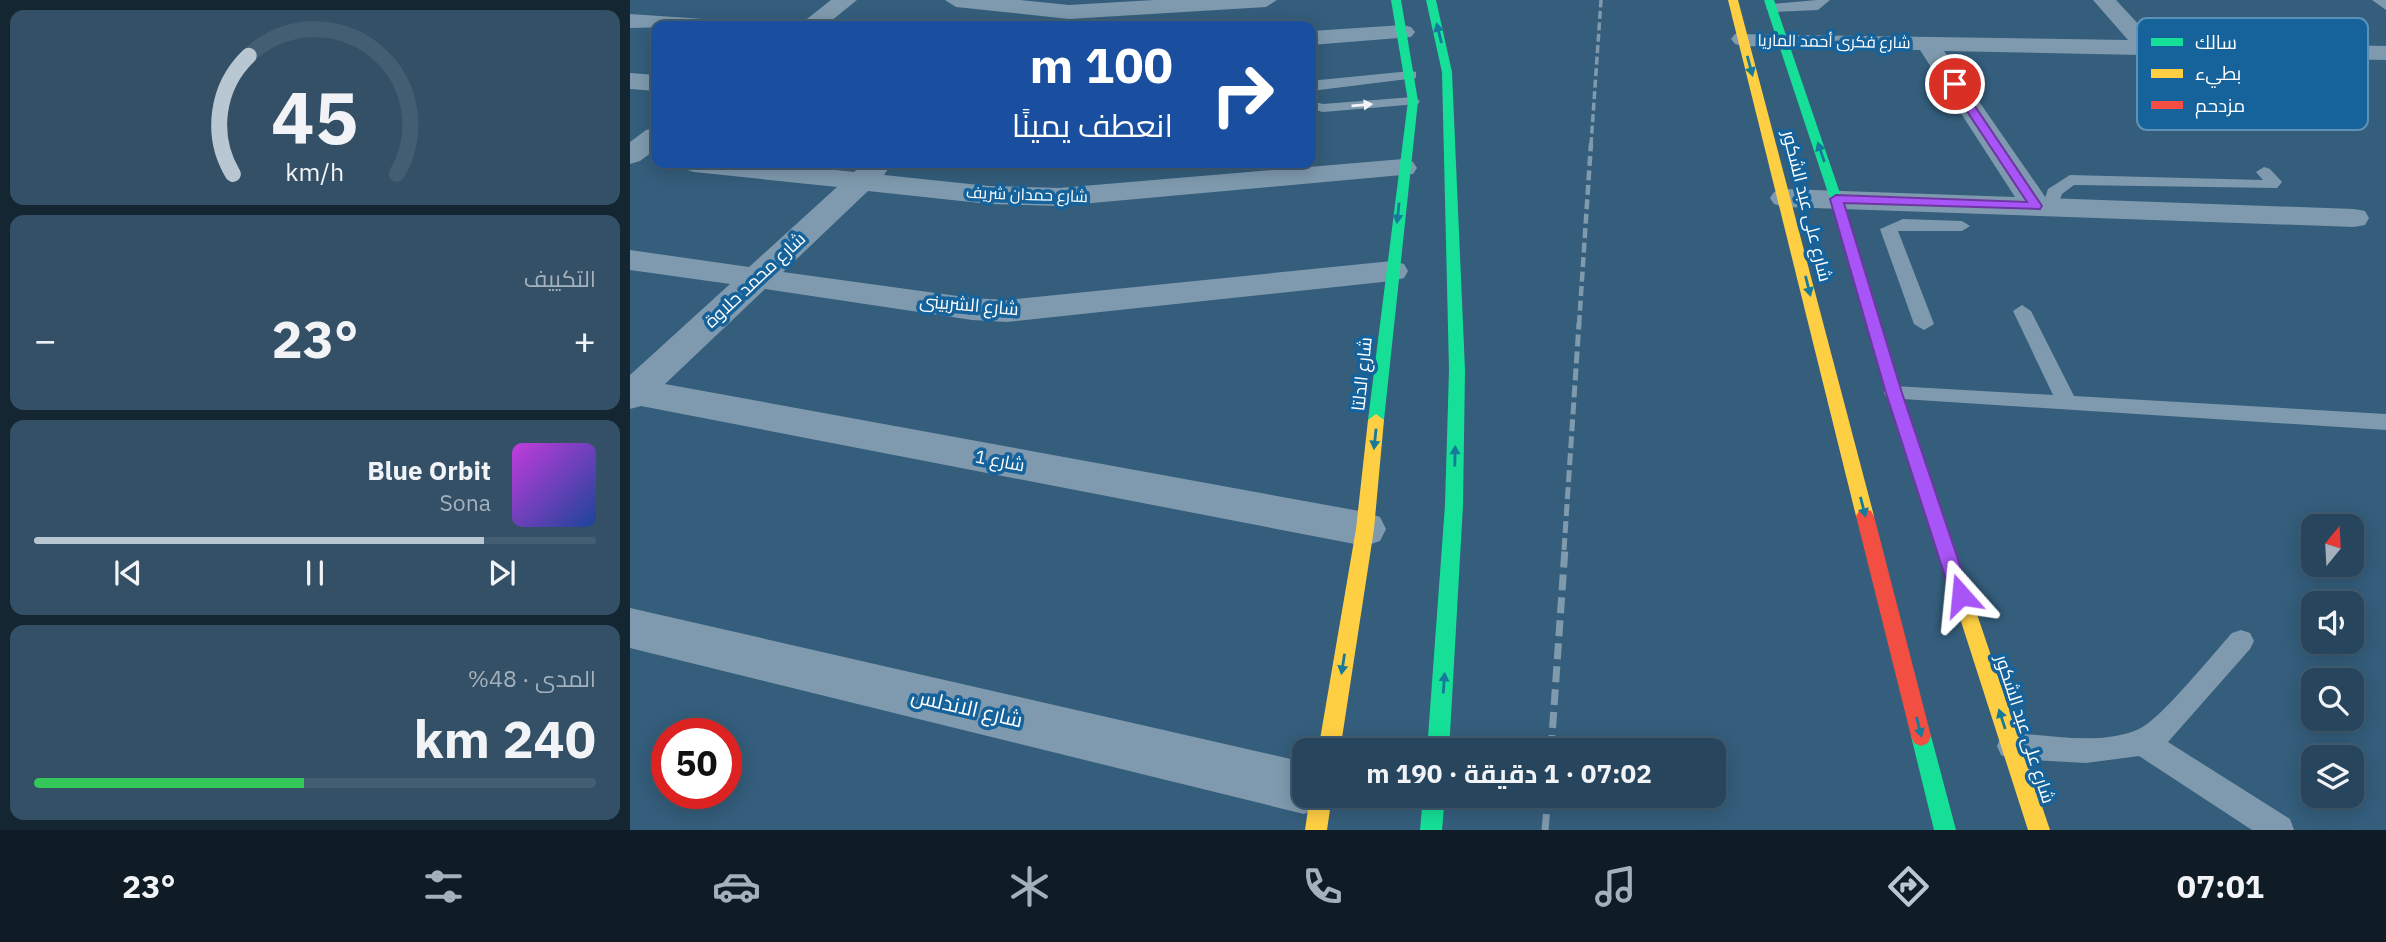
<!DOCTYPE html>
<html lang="ar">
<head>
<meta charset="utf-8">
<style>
	:root { --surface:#27465d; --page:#335066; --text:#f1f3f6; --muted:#a4b1bc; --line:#435e72; --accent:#b8c7d1 }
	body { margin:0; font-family:"IBM Plex Sans",Cairo,sans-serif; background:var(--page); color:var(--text); direction:rtl; height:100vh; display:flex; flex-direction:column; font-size:26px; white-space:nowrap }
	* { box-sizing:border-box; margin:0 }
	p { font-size:23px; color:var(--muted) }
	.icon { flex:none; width:38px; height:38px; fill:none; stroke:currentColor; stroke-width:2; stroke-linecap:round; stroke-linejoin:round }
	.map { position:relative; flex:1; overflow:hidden; direction:ltr }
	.panel { display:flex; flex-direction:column; gap:10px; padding:10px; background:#152633; width:630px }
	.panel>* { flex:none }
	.hud { position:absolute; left:21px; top:21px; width:665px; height:147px; border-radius:14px; box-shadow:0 4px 18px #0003,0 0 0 2px var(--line); direction:rtl; background:#1a4fa0; color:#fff; overflow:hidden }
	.needle { width:46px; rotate:18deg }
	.tools { position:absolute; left:1671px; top:514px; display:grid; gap:14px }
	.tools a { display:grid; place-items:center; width:63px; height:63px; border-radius:14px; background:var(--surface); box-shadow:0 4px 18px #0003,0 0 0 2px var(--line); font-size:35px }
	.speed { position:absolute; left:21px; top:718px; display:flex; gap:14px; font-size:35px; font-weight:700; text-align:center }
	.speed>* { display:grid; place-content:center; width:91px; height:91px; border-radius:50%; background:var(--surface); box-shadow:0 4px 18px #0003,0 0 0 2px var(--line); line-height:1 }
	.speed .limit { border:10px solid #d22; background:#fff; color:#111 }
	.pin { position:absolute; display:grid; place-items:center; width:60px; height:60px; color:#fff; margin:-30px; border:4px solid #fff; border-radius:50%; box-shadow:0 2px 7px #0007 }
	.me { position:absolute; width:77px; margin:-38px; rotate:342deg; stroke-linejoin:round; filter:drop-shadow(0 0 5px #0008) }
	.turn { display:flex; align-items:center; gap:24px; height:147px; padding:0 28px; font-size:32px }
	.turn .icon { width:91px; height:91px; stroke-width:2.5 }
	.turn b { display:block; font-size:49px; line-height:60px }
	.big { font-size:52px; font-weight:700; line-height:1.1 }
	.panel .card { flex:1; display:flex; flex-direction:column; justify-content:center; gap:10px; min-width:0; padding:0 24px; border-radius:14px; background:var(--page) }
	.panel .dial { align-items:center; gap:0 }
	.dial svg { height:182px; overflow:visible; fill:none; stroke:var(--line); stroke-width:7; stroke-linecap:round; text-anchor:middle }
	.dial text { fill:var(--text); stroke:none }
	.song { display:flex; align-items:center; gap:21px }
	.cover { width:84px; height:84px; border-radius:10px; background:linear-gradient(135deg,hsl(290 70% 55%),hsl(220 70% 35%)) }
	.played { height:7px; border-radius:4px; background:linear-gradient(90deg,var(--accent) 80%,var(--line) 80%) }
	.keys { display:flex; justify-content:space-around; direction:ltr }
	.heat { display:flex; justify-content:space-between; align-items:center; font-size:38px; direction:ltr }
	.charge { height:10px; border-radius:5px; background:linear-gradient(90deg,#34c759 48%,var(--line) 0) }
	.trip { position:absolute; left:662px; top:738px; width:434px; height:70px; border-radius:14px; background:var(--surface); box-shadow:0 4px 18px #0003,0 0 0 2px var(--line); font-weight:700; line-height:70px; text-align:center; direction:rtl }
	.dock { display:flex; height:112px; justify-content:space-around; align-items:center; background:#101c25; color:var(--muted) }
	.dock .icon { width:49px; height:49px }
	.dock .on { color:var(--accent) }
	.dock b { font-size:32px; color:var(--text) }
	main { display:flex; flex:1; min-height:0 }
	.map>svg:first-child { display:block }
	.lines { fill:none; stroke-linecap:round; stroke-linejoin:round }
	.lane { fill:#7f9aae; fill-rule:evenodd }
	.street { fill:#7f9aae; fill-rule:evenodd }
	.fast { fill:#16e098; fill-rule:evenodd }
	.slow { fill:#ffcf43; fill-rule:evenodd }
	.jam { fill:#f24e42; fill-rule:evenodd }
	.rail-far3 { stroke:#7f9aac; stroke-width:3.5; stroke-dasharray:8 3.5; stroke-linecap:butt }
	.rail-far2 { stroke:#7f9aac; stroke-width:4.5; stroke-dasharray:10 4.5; stroke-linecap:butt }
	.rail-far1 { stroke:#7f9aac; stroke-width:5; stroke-dasharray:12 5; stroke-linecap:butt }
	.rail { stroke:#7f9aac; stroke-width:7; stroke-dasharray:16 7; stroke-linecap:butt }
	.oneway { fill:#167b9a }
	.oneway2 { fill:#f2f5f7 }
	.route { fill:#a855f7; stroke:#6d37a1; stroke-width:2 }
	.labels { text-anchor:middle; stroke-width:7; stroke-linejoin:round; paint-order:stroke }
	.far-street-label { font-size:16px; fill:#fff; stroke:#16629a }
	.street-label { font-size:18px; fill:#fff; stroke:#16629a }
	.near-street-label { font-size:21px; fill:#fff; stroke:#16629a }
	.key { fill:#16629a; stroke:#5c91b8; stroke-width:2 }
	.key-label { font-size:19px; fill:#fff }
</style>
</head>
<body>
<main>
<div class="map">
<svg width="1756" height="830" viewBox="0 0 1756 830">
	<rect width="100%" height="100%" fill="#345e7c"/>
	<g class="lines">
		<g class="lane">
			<path d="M1187,0H1200L1188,10L1142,12L1136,8L1142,4Z"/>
			<path d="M1742,0H1756V10Z"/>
			<path d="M781,71L786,72V78L681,91V82L689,80Z"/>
			<path d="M783,97L790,101L788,104L693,112L681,109V101L693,104Z"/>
			<path d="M1634,167L1640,169L1652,182L1647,188L1444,185L1432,194L1426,211L1420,212L1412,207L1418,189L1440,175L1633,180L1626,172Z"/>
			<path d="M1273,219L1332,221L1340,226L1332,231H1268L1304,324L1294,330L1284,324L1250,229Z"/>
			<path d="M1392,305L1401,311L1444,396L1756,414V430L1257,398L1254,393L1257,388L1264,386L1423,395L1383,311Z"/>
			<path d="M1611,630L1620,633L1624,641L1620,649L1538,742L1660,819L1664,830H1622L1509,756L1456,763L1381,759L1371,755L1367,746L1371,737L1381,733C1421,735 1471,746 1509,729C1530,720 1583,654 1602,633Z"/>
		</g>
		<g class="street">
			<path d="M201,0H227L195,26H168Z"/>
			<path d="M315,0H390L439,5L524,0H647L636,7L439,19L326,7Z"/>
			<path d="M1463,0H1486L1524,41L1756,46V60L1314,51L1416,198L1724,209L1735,211L1739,218L1735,225L1724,227L1155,207L1144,204L1140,198L1144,192L1155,189L1385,197L1290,50L1113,46L1105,44L1101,39L1105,34L1498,40Z"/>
			<path d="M0,14L74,19L82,21L86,26L0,28Z"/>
			<path d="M773,25L781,27L785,32L781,37L681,45V31Z"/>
			<path d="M0,73L26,75V91L0,89Z"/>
			<path d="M26,128V149L10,161L0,164V142L16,130Z"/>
			<path d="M773,159L783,162L787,168L783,174L429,206L359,204L238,191L153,272L342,298L377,300L762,261L774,264L778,271L774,278L762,281L377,322L342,320L135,289L35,384L735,512L750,517L756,529L750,541L735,546L11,406L0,409V375L100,284L0,270V250L119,267L207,187L64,172L54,169L50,163H142L224,172L234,163H254L258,169L254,175L359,186L429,188Z"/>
			<path d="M0,608L674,762V796H697L693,806L674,814L0,648Z"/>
		</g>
		<g class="fast">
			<path d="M761,0H771L788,101L754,420L746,426L738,420L778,101Z"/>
			<path d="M796,0H806L822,72L835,370L833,505L819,751H797L815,505L819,370L812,72Z"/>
			<path d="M1134,0H1144L1212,199L1262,363L1260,367L1255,368L1248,363L1200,199Z"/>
			<path d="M1291,726L1298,729L1301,736L1326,830H1304L1281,736L1284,729Z"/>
			<path d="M793,796H815L812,830H790Z"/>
		</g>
		<g class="slow">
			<path d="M1098,0H1108L1244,516L1241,521L1235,523L1229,521L1226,516Z"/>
			<path d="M1255,358L1262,363L1420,830H1398L1248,363Z"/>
			<path d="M746,414L754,420L744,529L710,751H688L726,529L738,420Z"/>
			<path d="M680,796H702L697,830H675Z"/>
		</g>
		<path class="jam" d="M1235,509L1241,511L1244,516L1301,736L1298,743L1291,746L1284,743L1281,736L1226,516L1229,511Z"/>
		<path class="rail-far3" d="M961,145L971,0"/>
		<path class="rail-far2" d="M949,325L961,143"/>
		<path class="rail-far1" d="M934,550L949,323"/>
		<g class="rail">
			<path d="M921,751L935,548"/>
			<path d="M915,830L918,796"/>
		</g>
	</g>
	<defs><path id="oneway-solid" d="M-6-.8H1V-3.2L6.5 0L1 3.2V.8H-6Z" transform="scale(1.75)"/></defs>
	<g class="oneway">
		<use href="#oneway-solid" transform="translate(809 33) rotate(-104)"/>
		<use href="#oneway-solid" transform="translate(1120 66) rotate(75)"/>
		<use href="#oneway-solid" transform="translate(1191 152) rotate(-109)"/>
		<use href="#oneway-solid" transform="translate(768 213) rotate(96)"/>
		<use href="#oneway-solid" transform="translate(1178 286) rotate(76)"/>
		<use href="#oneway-solid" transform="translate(745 439) rotate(96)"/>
		<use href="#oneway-solid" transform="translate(825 456) rotate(-89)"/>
		<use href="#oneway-solid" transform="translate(1233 507) rotate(76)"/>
		<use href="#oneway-solid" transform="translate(713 664) rotate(99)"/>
		<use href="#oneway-solid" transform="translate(814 683) rotate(-86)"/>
		<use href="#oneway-solid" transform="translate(1372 719) rotate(-108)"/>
		<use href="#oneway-solid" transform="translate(1289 727) rotate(76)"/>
	</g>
	<use class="oneway2" href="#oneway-solid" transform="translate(732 105) rotate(-5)"/>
	<path class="route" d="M1321,81H1328L1412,206L1410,209L1214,203L1272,393L1340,595L1337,600H1324L1321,595L1256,393L1200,199L1206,195L1397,202L1319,84Z"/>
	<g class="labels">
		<g class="far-street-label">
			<text transform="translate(1204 41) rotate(1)" y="6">شارع فكرى أحمد الماريا</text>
			<text transform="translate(397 194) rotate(2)" y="6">شارع حمدان شريف</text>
		</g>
		<g class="street-label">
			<text transform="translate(1177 206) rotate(76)" y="6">شارع على عبد الشكور</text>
			<text transform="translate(125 280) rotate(-43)" y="6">شارع محمد حلاوة</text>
			<text transform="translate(339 305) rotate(5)" y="6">شارع الشربينى</text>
			<text transform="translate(732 374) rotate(-84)" y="6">شارع الدلتا</text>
			<text transform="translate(370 461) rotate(11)" y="6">شارع 1</text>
			<text transform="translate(1395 729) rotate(72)" y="6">شارع على عبد الشكور</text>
		</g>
		<g class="near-street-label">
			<text transform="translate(337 708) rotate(13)" y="7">شارع الاندلس</text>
		</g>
	</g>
	<rect x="1507" y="18" width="231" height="112" rx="10" class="key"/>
	<rect x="1521" y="38" width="32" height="8" fill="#16e098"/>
	<rect x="1521" y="69" width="32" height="9" fill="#ffcf43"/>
	<rect x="1521" y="101" width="32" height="8" fill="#f24e42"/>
	<g class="key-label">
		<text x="1565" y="49">سالك</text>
		<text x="1565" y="80">بطيء</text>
		<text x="1565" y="112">مزدحم</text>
	</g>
</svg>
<div class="tools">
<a><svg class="needle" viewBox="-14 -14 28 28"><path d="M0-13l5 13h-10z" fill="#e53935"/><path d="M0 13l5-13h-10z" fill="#a4b1bc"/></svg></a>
<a><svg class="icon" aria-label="sound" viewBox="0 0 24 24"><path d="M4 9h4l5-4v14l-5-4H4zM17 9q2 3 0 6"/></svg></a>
<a><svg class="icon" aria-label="search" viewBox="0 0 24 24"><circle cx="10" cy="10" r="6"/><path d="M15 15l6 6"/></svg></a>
<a><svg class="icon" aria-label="layers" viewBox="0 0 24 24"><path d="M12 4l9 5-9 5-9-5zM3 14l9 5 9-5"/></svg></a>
</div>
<div class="speed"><div class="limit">50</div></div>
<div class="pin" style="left:1325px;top:84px;background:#d93025"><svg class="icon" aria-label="arrive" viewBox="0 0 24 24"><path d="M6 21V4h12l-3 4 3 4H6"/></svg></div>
<svg class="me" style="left:1331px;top:595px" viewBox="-20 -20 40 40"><path d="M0-17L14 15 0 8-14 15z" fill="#a855f7" stroke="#fff" stroke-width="4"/></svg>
<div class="trip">07:02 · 1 دقيقة · 190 m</div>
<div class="hud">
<div class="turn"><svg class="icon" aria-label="right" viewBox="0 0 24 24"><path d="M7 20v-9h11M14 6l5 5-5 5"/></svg><div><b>100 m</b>انعطف يمينًا</div></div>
</div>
</div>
<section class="panel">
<div class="card dial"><svg viewBox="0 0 100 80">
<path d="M14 69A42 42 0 1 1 86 69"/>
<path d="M14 69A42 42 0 0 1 21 17" stroke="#b8c7d1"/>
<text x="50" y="56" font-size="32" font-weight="700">45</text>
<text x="50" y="72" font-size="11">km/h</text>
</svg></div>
<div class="card"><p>التكييف</p>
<div class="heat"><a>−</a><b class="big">23°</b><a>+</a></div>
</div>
<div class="card">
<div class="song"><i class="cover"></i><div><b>Blue Orbit</b><p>Sona</p></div></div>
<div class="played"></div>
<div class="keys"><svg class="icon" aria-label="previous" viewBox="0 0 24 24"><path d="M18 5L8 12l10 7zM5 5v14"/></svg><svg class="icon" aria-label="pause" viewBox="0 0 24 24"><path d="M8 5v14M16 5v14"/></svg><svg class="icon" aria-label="next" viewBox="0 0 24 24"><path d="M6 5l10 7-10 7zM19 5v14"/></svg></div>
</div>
<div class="card"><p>المدى · 48%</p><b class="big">240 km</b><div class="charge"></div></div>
</section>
</main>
<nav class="dock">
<b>07:01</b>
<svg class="icon on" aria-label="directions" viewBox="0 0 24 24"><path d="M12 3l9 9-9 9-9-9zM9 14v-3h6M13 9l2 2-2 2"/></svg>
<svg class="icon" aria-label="music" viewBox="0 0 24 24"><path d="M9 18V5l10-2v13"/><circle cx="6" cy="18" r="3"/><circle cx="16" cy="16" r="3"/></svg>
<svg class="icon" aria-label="phone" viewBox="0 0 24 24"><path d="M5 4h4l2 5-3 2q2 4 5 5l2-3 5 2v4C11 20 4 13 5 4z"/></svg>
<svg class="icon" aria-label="climate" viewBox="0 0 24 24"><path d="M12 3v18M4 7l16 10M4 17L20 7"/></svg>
<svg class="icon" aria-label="car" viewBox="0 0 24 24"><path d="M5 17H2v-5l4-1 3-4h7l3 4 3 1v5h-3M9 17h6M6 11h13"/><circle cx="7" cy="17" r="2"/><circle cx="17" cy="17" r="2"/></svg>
<svg class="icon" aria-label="filters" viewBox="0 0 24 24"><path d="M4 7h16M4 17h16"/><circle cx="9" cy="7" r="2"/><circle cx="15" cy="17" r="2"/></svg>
<b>23°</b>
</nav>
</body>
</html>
